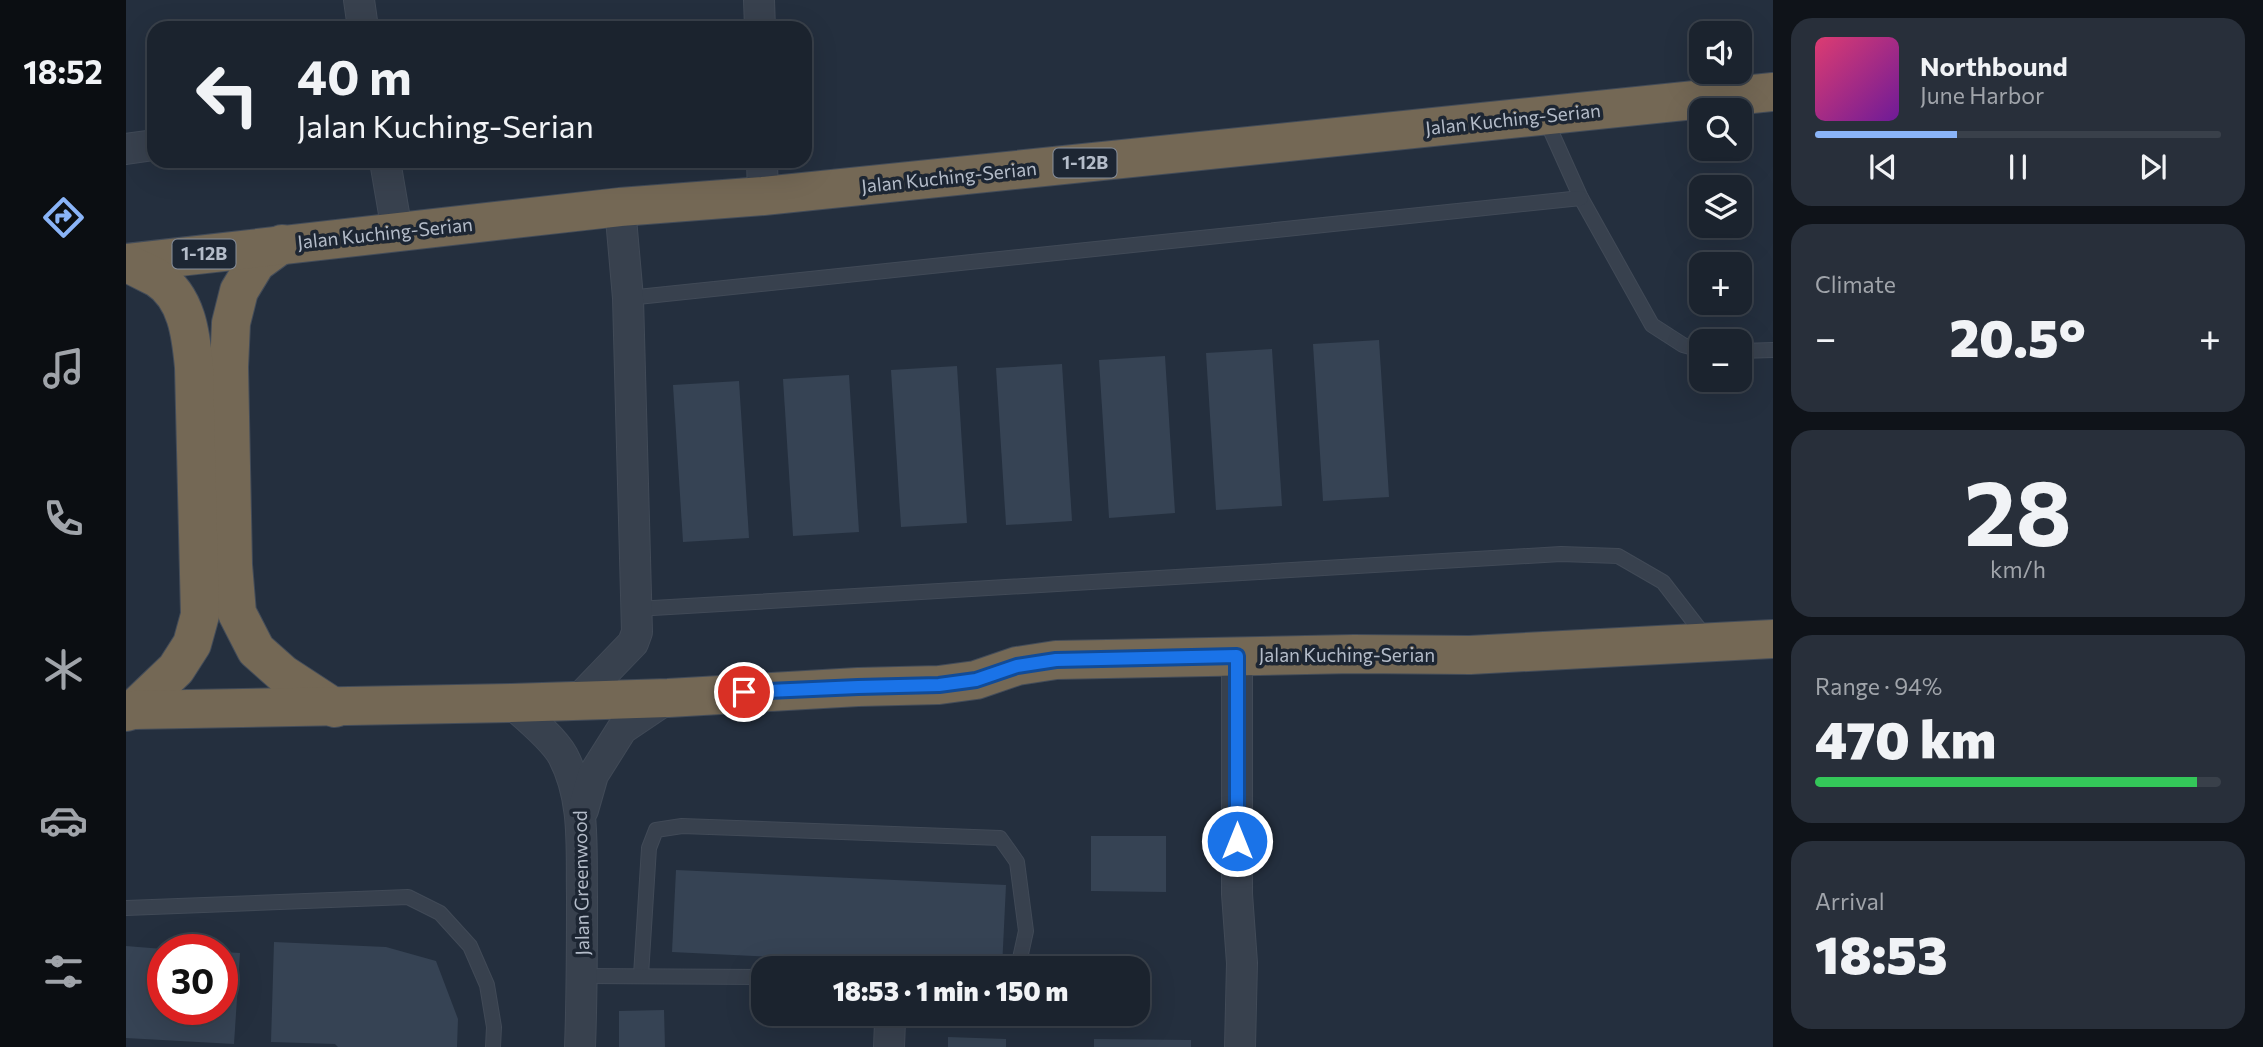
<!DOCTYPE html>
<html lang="en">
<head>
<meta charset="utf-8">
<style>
	:root { --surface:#1b232e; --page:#282f3a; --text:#f1f3f6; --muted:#a0a4aa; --line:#39404a; --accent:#8ab4f8 }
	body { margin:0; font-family:Commissioner,sans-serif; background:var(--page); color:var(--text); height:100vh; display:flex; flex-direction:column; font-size:26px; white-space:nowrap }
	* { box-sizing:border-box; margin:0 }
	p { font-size:23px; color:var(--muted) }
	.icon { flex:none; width:38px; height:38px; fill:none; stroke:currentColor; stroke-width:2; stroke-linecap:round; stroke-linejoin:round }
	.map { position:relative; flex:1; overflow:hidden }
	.drawer { display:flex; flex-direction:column; gap:18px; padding:18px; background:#0f1319; width:490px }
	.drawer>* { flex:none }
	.top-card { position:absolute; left:21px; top:21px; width:665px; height:147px; border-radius:21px; box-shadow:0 7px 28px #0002,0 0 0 2px var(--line); background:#1b232e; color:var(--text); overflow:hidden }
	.controls { position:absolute; left:1563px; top:21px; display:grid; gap:14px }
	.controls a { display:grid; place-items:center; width:63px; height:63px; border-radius:14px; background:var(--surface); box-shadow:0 7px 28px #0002,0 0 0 2px var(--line); font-size:35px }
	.speed { position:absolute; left:21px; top:934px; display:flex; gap:14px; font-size:35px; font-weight:700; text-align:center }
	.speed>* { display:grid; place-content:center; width:91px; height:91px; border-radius:50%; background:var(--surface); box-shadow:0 7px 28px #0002,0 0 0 2px var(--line); line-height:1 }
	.speed .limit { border:10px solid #d22; background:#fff; color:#111 }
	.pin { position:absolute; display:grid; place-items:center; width:60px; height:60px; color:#fff; margin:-30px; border:4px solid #fff; border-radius:50%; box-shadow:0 2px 7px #0007 }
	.me { position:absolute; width:77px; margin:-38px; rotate:0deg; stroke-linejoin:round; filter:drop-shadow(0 0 5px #0008) }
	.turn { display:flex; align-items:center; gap:24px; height:147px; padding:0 35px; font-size:32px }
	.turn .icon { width:91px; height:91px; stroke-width:2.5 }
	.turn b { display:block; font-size:49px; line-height:60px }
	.big { font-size:52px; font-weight:800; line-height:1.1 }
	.drawer .tile { flex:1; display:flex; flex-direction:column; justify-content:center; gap:10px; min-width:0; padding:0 24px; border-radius:21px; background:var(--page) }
	.drawer .dial { align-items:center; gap:0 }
	.dial b { font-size:91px; line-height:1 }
	.song { display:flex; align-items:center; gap:21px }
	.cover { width:84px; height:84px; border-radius:10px; background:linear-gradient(135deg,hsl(340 70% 55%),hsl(280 70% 35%)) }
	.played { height:7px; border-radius:4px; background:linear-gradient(90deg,var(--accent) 35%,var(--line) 35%) }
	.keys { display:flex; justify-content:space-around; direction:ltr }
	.heat { display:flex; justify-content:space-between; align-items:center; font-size:38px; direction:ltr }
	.charge { height:10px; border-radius:5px; background:linear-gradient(90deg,#34c759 94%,var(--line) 0) }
	.trip { position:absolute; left:625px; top:956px; width:399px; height:70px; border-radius:21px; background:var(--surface); box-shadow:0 7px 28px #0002,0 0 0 2px var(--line); font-weight:800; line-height:70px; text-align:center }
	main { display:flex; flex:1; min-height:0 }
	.menu { display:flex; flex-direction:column; width:126px; justify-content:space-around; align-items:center; background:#0b0e12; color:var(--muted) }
	.menu .icon { width:49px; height:49px }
	.menu .selected { color:var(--accent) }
	.menu b { font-size:32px; color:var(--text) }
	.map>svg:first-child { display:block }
	.building { fill:#364354 }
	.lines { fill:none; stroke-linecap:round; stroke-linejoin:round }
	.lane-casing { stroke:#414a57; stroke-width:16 }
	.street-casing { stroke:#414a57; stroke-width:32 }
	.highway-casing { stroke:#434c59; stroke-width:40 }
	.lane { stroke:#38414e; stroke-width:14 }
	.street { stroke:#38414e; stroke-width:30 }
	.highway { stroke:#746855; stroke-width:38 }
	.route-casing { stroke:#114b97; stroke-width:18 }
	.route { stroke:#1a73e8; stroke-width:12 }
	.labels { text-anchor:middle; stroke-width:7; stroke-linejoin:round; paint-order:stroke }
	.shield { fill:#1d2633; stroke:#878f9c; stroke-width:2 }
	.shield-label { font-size:18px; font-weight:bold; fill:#b4bcc9 }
	.street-label { font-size:19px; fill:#b4bcc9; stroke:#1d2633 }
</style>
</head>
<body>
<main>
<nav class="menu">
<b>18:52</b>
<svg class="icon selected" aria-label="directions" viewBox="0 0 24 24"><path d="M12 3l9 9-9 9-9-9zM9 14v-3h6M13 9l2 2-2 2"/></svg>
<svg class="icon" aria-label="music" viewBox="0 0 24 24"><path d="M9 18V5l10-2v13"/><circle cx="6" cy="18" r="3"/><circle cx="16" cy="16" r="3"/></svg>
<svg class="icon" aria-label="phone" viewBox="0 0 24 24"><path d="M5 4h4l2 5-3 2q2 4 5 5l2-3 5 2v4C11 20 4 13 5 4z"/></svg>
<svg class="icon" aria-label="climate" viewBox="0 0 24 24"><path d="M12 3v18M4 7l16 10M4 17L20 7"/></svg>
<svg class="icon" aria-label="car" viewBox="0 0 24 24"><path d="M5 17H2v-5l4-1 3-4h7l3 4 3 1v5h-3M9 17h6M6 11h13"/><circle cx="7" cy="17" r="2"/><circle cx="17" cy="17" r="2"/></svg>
<svg class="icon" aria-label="filters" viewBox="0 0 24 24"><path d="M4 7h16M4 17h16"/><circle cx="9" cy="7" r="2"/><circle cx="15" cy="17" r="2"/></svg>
</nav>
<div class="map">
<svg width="1647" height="1047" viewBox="0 0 1647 1047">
	<rect width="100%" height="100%" fill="#242f3e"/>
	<g class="building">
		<path d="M1253,340L1263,497L1197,501L1187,344Z"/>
		<path d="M1146,349L1156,506L1090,510L1080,353Z"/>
		<path d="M1039,356L1049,513L983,518L973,360Z"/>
		<path d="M936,364L946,521L880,525L870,368Z"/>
		<path d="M831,366L841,523L775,527L765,370Z"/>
		<path d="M723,375L733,532L667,536L657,379Z"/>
		<path d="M613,381L623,538L557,542L547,385Z"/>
		<path d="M965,836H1040V892L965,891Z"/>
		<path d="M550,870L880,885L876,968L546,952Z"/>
		<path d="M148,942L260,947L310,961L332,1019L331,1047H212L209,1044L145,1042Z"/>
		<path d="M0,946L37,949V1010H96V952L114,953L108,1044L0,1038Z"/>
		<path d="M538,1010L539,1047H493V1011Z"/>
		<path d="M822,1037L880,1039V1047H822Z"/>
		<path d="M968,1039L1065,1040V1047H968Z"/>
	</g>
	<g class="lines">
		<defs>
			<g id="lane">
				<path d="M1419,118L1455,198L1526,325L1557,345L1575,350"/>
				<path d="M502,298L1455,198"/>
				<path d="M1614,351L1647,350"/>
				<path d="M510,609L1435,554L1492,556L1537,582L1581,639"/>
				<path d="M0,908L282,897L314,913L344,946L361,985L368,1027L367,1047"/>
				<path d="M515,975L523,848L530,830L556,826L874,838L891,862L900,931L893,963L888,968"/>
				<path d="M457,976L637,977"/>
			</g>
			<g id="street">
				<path d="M233,0L237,28"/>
				<path d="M633,0L634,28"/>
				<path d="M0,149L28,145"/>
				<path d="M259,161L271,231"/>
				<path d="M636,161L637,196"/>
				<path d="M1111,656V894L1116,963L1114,1047"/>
				<path d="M452,700L507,643L511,632L502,298L494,207"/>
				<path d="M385,703C400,716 428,739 437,756C460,800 455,849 456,897C456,947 456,997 454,1047"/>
				<path d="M457,810L467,775L496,729L542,698"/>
				<path d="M763,1047L764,1022"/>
			</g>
			<g id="highway">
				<path d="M156,244L130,263L113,291L105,323L103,367L107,565L111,613L130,650L157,674L209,708"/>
				<path d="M0,263L494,207L637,196L1647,92"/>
				<path d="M1,263C11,268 21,273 31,278C61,297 65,335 68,367L74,615L66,644L50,669L7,710"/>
				<path d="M0,712L7,710L385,703L542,698L732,687L813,685L850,680L891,666L930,660L1228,654L1344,655L1647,639"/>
			</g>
		</defs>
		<use href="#lane" class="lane-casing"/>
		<use href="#street" class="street-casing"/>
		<use href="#highway" class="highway-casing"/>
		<use href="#lane" class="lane"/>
		<use href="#street" class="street"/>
		<use href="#highway" class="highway"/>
	</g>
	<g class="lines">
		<defs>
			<path id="route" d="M618,692L732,687L813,685L850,680L891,666L930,660L1111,656V841"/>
		</defs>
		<use href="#route" class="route-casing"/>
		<use href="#route" class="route"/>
	</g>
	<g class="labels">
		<g class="shield">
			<rect x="927.5" y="148.5" width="63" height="29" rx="5"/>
			<rect x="46.5" y="239.5" width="63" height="29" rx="5"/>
		</g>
		<g class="shield-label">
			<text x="959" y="169">1-12B</text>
			<text x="78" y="260">1-12B</text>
		</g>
		<g class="street-label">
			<text transform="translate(1387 119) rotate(-6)" y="7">Jalan Kuching-Serian</text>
			<text transform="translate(823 177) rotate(-6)" y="7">Jalan Kuching-Serian</text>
			<text transform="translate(259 233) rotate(-6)" y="7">Jalan Kuching-Serian</text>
			<text x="1221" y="662">Jalan Kuching-Serian</text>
			<text transform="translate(455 883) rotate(-91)" y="7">Jalan Greenwood</text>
		</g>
	</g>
</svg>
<div class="controls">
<a><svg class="icon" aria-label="sound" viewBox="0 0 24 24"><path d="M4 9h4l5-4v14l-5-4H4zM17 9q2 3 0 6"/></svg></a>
<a><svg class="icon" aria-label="search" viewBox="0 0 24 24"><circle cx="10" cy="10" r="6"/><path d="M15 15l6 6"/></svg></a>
<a><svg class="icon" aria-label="layers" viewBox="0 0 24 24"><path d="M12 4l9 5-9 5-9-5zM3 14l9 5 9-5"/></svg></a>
<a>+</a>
<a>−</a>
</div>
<div class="speed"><div class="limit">30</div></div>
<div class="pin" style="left:618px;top:692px;background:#d93025"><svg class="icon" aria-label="arrive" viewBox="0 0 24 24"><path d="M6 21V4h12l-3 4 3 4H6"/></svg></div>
<svg class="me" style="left:1111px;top:841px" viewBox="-20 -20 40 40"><circle r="17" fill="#1a73e8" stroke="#fff" stroke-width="3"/><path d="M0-11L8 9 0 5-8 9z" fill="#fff"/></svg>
<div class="trip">18:53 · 1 min · 150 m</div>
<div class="top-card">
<div class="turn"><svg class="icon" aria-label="left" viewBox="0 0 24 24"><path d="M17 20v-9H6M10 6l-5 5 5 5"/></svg><div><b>40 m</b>Jalan Kuching-Serian</div></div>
</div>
</div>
<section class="drawer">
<div class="tile">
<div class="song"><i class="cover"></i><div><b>Northbound</b><p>June Harbor</p></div></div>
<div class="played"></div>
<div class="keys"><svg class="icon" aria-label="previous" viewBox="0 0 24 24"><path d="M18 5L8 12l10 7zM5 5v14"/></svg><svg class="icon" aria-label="pause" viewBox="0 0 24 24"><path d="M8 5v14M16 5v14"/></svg><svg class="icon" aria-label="next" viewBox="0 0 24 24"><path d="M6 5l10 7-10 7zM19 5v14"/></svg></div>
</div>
<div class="tile"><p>Climate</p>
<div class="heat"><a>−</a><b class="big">20.5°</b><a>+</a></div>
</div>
<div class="tile dial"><b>28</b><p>km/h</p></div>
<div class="tile"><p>Range · 94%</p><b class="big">470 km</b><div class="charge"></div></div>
<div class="tile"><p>Arrival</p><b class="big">18:53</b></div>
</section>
</main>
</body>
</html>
